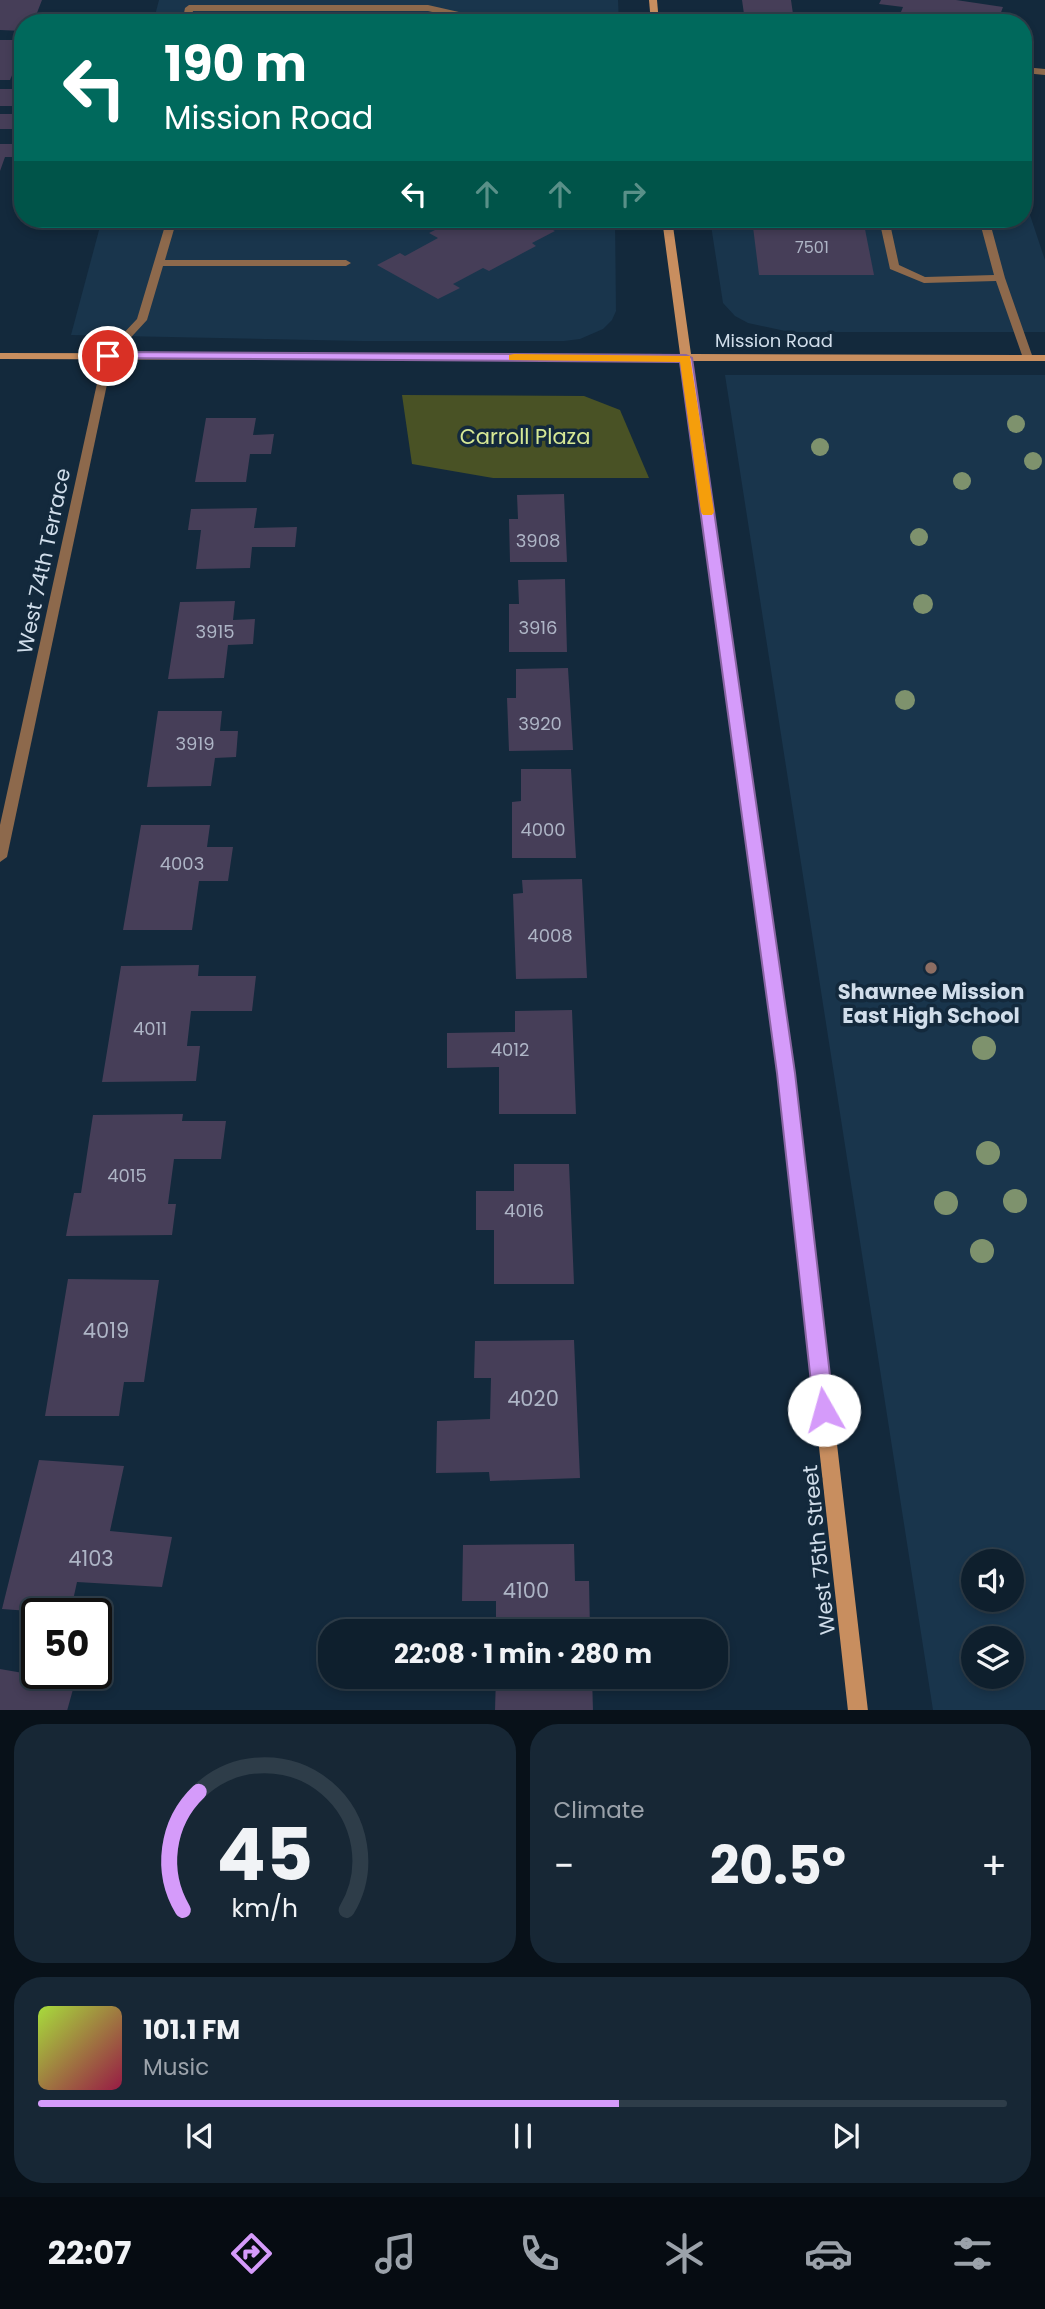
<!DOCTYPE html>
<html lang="en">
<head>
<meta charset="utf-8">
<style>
	:root { --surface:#0e1f2d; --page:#172735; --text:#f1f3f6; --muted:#9ba2aa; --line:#2e3d49; --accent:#d59bfa }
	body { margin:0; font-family:Poppins,sans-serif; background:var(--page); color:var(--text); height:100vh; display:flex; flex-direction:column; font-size:26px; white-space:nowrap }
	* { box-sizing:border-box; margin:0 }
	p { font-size:23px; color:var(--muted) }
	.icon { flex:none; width:38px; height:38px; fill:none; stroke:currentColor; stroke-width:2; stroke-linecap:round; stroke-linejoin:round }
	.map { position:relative; height:1710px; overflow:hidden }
	.drawer { display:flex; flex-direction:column; gap:14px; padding:14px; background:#081119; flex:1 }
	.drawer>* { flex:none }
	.top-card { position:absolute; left:14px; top:14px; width:1018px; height:214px; border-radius:28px; box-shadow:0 4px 10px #0003,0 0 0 2px var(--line); background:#00695c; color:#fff; overflow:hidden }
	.buttons { position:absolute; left:961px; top:1549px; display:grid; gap:14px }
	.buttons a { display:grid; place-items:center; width:63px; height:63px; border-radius:50%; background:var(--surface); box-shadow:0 4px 10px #0003,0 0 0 2px var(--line); font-size:35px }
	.speed { position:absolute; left:21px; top:1598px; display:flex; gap:14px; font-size:35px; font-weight:700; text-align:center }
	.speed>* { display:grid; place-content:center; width:91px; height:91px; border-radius:50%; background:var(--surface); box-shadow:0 4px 10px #0003,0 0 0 2px var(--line); line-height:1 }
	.speed .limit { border:4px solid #111; border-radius:10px; background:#fff; color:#111 }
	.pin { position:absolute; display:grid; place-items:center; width:60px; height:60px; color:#fff; margin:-30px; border:4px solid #fff; border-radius:50%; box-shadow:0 2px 7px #0007 }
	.me { position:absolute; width:77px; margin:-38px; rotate:353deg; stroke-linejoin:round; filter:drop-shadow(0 0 5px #0008) }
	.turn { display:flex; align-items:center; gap:24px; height:147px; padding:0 35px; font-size:32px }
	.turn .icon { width:91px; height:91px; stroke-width:2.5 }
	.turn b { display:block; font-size:49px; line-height:60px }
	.lanes { display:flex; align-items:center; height:66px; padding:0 35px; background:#0003; justify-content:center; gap:35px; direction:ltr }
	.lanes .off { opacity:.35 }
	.big { font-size:52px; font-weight:700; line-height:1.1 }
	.drawer .widget { flex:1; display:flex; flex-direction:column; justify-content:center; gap:10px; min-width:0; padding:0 24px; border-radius:28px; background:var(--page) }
	.drawer .dial { align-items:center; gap:0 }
	.dial svg { height:182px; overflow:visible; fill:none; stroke:var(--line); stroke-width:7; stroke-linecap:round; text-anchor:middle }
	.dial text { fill:var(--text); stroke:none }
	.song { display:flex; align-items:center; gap:21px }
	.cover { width:84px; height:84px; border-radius:10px; background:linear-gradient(135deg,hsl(80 70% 55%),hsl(340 70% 35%)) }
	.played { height:7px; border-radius:4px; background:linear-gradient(90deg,var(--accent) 60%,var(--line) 60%) }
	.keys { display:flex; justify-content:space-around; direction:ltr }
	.heat { display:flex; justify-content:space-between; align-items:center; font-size:38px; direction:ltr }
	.drawer .tiles { flex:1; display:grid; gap:14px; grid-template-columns:1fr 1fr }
	.widget:last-child { grid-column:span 2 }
	.trip { position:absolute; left:318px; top:1619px; width:410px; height:70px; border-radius:28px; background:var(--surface); box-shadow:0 4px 10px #0003,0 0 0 2px var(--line); font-weight:700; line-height:70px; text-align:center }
	.dock { display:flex; height:112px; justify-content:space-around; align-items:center; background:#060c12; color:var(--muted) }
	.dock .icon { width:49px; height:49px }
	.dock .selected { color:var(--accent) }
	.dock b { font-size:32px; color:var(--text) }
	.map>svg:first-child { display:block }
	.built { fill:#19354c; fill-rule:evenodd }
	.green { fill:#495225 }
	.building { fill:#463e58 }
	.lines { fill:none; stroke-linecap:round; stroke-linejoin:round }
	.service { fill:#8d694c; fill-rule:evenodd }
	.minor { fill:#8d694c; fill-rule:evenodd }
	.secondary { fill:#c88e5f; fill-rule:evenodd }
	.tree { fill:#7e926d }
	.route { fill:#d59bfa; stroke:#8a65a2; stroke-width:2 }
	.slow { fill:#f59e0b }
	.education-dot { fill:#8d6e63; stroke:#13293c; stroke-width:2.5 }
	.labels { text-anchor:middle; stroke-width:7; stroke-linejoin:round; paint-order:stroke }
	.far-number-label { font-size:16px; fill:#aeb5c6 }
	.far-street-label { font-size:18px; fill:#d0ddea; stroke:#13293c }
	.number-label { font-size:18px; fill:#aeb5c6 }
	.park-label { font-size:21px; fill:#d6e895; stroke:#13293c }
	.street-label { font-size:21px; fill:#d0ddea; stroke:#13293c }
	.poi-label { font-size:21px; font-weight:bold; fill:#d0ddea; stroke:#13293c }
	.near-number-label { font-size:21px; fill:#aeb5c6 }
</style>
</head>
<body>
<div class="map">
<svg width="1045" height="1711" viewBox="0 0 1045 1711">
	<rect width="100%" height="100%" fill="#13293c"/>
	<g class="built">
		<path d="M159,0H618L619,23H153Z"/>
		<path d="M1024,197L1045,260V332H790L748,323L735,316L723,303L710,219H1024Z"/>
		<path d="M102,219H615L616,311L612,320L603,329L580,339L564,341H362L71,335Z"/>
		<path d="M725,375H1045V1710H933ZM973,1561H1012V1600H973ZM973,1638H1012V1676H973Z"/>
	</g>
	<path class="green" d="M402,395L584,396L620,410L649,478H493L412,464Z"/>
	<g class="building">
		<path d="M0,0H42L33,23H23V31L0,30Z"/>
		<path d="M742,0H791L793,14H744Z"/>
		<path d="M881,0H956L1003,7L997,23H977L901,12L903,7L879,4Z"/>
		<path d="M0,40H23L16,60H23V73H13L10,80H0Z"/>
		<path d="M0,89H23L21,106H0Z"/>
		<path d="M0,114H23L22,129H0Z"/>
		<path d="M0,144H19L14,157H5L0,171Z"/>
		<path d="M457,219H531L555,231L532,243L536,246L489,271L483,268L453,284L460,288L438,299L377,265L400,253L405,256L438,238L429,233Z"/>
		<path d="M752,219H863L874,275H759Z"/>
		<path d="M206,418H256L253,435L274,434L271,454H250L246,482H195Z"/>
		<path d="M564,494L567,562H510L509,519H518L517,495Z"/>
		<path d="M257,508L254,528L297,527L295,547H252L250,568L196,569L201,530H188L191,509Z"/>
		<path d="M565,579L567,652H509V604H519L518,580Z"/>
		<path d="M235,601L233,620L255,619L253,644L228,645L224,678L168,679L180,602Z"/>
		<path d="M568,668L573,750L509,751L507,698H516V669Z"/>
		<path d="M158,711H222L220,731H238L236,757L215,758L211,786L147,787Z"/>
		<path d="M521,769H571L576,858H512V802L521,801Z"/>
		<path d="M141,825H210L207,847H233L228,881H199L192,930H123Z"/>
		<path d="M582,879L587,978L516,979L513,894L523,893L522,880Z"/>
		<path d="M199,965L198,976H256L252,1011H191L187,1046H200L196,1081L102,1082L121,966Z"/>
		<path d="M572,1010L576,1114H499V1067L447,1068V1033L515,1032V1011Z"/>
		<path d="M183,1114L182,1121H226L221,1159H174L168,1204H176L172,1235L66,1236L74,1193H81L93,1115Z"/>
		<path d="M514,1164H569L574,1284H494V1230H476V1191H514Z"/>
		<path d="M68,1279L159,1280L144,1382H124L119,1416H45Z"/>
		<path d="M574,1340L580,1478L490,1481L489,1472L436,1473L437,1421L490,1419L491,1378H474L475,1341Z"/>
		<path d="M39,1460L124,1466L110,1531L172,1537L162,1587L77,1582L70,1614L2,1609Z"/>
		<path d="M574,1544L575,1581H589L590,1631H496V1601H462L463,1545Z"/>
		<path d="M0,1669L75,1682L67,1711H0Z"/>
		<path d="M496,1676H592L593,1711H495Z"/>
	</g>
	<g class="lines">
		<g class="service">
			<path d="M189,5H428L481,17H655L659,20L655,23H481L428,11H193L190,23H182L185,8Z"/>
			<path d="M167,219H177L165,260H346L351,263L346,266H163L147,320L112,358H104V354L137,319Z"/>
			<path d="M879,219H889L899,265L925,277L994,275L979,219H989L1005,278L1033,358L1032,360H1024L1023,358L996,281L924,283L890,269Z"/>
		</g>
		<g class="minor">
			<path d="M1024,67L1045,69V75L1024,73Z"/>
			<path d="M108,353L113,356L7,857L0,862V825L103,356Z"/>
		</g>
		<g class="secondary">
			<path d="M649,0H657L659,23H651Z"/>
			<path d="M662,219H672L691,354L1045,355V361H692L794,1074L868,1711H848L778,1074L681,361L0,359V353L680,354Z"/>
		</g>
	</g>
	<g class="tree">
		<circle cx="1016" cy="424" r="9"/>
		<circle cx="820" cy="447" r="9"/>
		<circle cx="1033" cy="461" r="9"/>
		<circle cx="962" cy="481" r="9"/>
		<circle cx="919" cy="537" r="9"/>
		<circle cx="923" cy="604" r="10"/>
		<circle cx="905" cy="700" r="10"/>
		<circle cx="984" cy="1048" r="12"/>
		<circle cx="988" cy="1153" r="12"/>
		<circle cx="1015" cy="1201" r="12"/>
		<circle cx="946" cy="1203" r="12"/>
		<circle cx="982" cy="1251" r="12"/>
	</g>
	<path class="route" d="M108,352L686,355L692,358L795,1073L834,1410L831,1416L824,1419L817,1416L814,1410L777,1073L680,362L104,358V353Z"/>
	<path class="slow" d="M514,354L690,356L714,512L712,515H703L701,512L680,362L509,360V355Z"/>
	<circle class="education-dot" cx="931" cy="968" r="7"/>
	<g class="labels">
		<g class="far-number-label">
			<text x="812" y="253">7501</text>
		</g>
		<g class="far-street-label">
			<text x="774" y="347">Mission Road</text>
		</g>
		<g class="number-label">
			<text x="538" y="547">3908</text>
			<text x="538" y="634">3916</text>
			<text x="215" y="638">3915</text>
			<text x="540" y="730">3920</text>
			<text x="195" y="750">3919</text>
			<text x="543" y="836">4000</text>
			<text x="182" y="870">4003</text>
			<text x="550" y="942">4008</text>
			<text x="150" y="1035">4011</text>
			<text x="510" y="1056">4012</text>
			<text x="127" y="1182">4015</text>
			<text x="524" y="1217">4016</text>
		</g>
		<g class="park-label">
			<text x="525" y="444">Carroll Plaza</text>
		</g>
		<g class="street-label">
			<text transform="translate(44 561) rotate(-78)" y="7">West 74th Terrace</text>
			<text transform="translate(819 1550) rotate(-96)" y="7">West 75th Street</text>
		</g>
		<g class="poi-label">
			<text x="931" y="999">Shawnee Mission<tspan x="931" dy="24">East High School</tspan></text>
		</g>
		<g class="near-number-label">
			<text x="106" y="1338">4019</text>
			<text x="533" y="1406">4020</text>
			<text x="91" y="1566">4103</text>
			<text x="526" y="1598">4100</text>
		</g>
	</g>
</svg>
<div class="buttons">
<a><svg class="icon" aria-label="sound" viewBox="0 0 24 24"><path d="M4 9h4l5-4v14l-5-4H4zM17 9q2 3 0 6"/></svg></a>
<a><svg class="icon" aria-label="layers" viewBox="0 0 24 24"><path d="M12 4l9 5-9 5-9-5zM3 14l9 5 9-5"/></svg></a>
</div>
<div class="speed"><div class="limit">50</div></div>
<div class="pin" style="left:108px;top:356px;background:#d93025"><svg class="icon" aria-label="arrive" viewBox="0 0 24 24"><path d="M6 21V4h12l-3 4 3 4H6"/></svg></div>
<svg class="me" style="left:824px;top:1410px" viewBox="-20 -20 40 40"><circle r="19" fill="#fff"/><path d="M0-13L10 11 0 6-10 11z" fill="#d59bfa"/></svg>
<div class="trip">22:08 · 1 min · 280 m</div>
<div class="top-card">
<div class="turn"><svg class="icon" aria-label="left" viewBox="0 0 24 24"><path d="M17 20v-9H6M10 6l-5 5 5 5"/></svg><div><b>190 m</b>Mission Road</div></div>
<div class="lanes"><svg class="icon" aria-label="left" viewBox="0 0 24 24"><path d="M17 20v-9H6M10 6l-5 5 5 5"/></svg><svg class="icon off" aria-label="ahead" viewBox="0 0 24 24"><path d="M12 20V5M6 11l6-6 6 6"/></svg><svg class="icon off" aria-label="ahead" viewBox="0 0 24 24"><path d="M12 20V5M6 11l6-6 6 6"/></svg><svg class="icon off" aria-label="right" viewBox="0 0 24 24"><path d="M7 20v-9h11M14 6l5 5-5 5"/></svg></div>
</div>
</div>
<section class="drawer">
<div class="tiles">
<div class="widget dial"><svg viewBox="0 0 100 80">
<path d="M14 69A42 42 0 1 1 86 69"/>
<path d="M14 69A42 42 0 0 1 21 17" stroke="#d59bfa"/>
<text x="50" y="56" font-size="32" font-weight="700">45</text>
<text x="50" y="72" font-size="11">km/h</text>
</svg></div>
<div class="widget"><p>Climate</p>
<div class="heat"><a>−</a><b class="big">20.5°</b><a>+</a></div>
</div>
<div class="widget">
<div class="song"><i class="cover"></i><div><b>101.1 FM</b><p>Music</p></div></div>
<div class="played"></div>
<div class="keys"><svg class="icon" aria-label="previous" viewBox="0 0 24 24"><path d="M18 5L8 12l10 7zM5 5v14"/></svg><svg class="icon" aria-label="pause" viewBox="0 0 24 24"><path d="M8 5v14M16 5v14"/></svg><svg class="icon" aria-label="next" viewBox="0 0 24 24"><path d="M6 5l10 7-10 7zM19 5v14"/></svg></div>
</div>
</div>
</section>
<nav class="dock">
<b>22:07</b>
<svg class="icon selected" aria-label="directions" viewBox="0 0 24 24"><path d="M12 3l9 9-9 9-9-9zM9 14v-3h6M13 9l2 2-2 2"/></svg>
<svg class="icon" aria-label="music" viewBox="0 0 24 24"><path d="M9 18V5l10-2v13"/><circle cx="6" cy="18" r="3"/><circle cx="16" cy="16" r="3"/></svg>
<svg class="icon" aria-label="phone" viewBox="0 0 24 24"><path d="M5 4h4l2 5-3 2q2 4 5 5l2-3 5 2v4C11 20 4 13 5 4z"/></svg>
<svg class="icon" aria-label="climate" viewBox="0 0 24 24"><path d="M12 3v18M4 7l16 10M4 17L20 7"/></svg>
<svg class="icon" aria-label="car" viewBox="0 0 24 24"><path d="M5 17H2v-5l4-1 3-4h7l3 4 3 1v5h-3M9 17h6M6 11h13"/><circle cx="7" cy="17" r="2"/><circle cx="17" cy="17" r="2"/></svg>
<svg class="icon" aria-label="filters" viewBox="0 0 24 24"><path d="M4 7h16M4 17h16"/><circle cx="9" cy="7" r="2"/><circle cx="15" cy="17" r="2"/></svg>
</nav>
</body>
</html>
